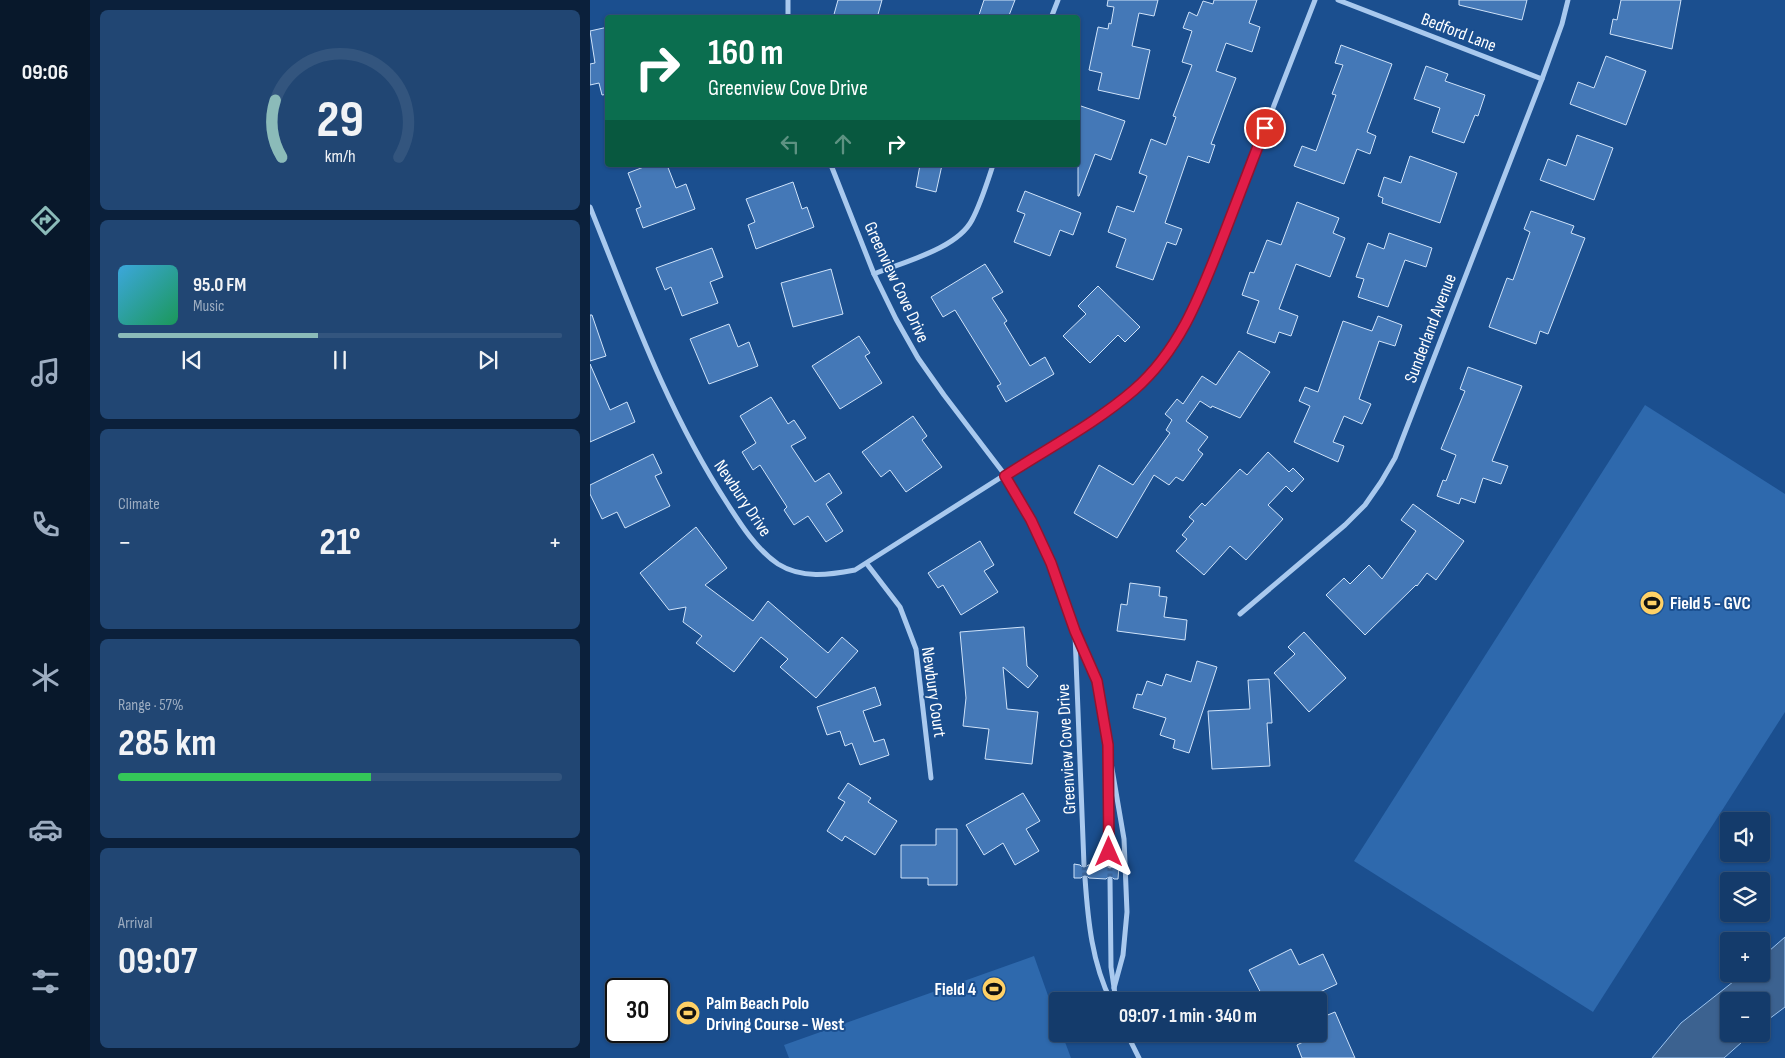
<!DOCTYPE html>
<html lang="en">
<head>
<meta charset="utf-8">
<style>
	:root { --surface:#143b6b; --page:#214673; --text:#f1f3f6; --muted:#9dadc1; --line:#33557e; --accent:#8bbbb9 }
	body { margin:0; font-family:"Sofia Sans Condensed",sans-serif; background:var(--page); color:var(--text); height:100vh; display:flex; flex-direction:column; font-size:19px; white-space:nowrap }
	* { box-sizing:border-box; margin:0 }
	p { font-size:16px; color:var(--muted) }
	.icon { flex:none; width:28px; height:28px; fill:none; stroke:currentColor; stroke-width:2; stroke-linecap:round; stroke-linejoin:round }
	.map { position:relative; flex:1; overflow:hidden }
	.details { display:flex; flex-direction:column; gap:10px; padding:10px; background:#0b203b; width:500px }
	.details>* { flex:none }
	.guide { position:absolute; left:15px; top:15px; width:475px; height:152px; border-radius:5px; box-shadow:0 1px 4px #0004,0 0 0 1px var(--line); background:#0b6e4f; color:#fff; overflow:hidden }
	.tools { position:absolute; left:1130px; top:812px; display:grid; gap:10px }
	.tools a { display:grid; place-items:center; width:50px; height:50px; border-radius:5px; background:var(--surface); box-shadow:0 1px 4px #0004,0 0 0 1px var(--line); font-size:25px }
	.speed { position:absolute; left:15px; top:978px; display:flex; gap:10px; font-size:25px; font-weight:700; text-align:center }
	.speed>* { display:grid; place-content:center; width:65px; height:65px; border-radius:50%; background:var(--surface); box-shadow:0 1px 4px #0004,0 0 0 1px var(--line); line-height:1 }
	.speed .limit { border:2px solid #111; border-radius:8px; background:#fff; color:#111 }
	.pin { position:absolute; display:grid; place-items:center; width:42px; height:42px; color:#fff; margin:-21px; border:2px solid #fff; border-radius:50%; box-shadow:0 1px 5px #0007 }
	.me { position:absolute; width:55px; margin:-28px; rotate:0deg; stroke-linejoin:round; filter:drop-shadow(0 0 4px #0008) }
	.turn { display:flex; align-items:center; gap:18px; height:105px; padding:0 20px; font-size:22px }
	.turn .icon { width:65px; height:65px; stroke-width:2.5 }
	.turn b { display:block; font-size:35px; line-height:42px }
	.lanes { display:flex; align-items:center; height:48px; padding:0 20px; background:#0003; justify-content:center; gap:25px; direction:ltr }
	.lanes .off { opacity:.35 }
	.big { font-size:38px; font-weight:700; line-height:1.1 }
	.details .widget { flex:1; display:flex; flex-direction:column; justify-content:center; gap:8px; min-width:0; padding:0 18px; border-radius:8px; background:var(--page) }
	.details .dial { align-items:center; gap:0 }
	.dial svg { height:130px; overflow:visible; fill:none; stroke:var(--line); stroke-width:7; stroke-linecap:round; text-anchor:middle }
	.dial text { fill:var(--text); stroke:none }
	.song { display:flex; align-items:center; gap:15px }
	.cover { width:60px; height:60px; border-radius:8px; background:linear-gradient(135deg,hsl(200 70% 55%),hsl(150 70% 35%)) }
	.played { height:5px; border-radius:2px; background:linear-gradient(90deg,var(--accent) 45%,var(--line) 45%) }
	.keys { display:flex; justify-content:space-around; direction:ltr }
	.heat { display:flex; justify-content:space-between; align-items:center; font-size:28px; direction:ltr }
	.charge { height:8px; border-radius:4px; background:linear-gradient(90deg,#34c759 57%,var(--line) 0) }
	.trip { position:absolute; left:459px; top:992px; width:278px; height:50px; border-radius:5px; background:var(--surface); box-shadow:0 1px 4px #0004,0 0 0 1px var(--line); font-weight:700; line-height:50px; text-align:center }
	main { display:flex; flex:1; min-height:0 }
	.dock { display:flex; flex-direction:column; width:90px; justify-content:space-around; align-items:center; background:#08182b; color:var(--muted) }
	.dock .icon { width:35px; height:35px }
	.dock .active { color:var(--accent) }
	.dock b { font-size:22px; color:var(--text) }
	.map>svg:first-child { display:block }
	.green { fill:#2e69ad }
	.water { fill:#3c6290; stroke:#9cc4f0 }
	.building { fill:#4478b7; stroke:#cfe3fa }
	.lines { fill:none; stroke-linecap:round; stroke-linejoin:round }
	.street-tunnel { stroke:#3d69a0; stroke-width:5; stroke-dasharray:5 2.5; stroke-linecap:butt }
	.street { stroke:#a9c9ee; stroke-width:5 }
	.route-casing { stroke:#92132f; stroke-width:12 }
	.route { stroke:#e11d48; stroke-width:9 }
	.labels { text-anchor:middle; stroke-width:4; stroke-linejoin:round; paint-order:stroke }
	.street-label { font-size:18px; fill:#fff; stroke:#1b4f8f }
	.poi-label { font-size:18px; font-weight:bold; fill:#fff; stroke:#1b4f8f; text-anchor:start }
</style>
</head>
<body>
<main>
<nav class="dock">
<b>09:06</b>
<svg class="icon active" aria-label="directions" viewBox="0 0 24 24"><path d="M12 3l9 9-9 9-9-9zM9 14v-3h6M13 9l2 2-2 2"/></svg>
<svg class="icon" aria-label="music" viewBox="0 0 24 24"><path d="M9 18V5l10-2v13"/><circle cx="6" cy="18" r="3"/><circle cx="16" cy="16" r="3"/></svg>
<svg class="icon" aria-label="phone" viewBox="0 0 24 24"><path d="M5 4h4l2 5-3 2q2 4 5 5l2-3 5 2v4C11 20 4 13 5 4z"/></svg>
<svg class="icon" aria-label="climate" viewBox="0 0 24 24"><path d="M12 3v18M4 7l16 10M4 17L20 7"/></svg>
<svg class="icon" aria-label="car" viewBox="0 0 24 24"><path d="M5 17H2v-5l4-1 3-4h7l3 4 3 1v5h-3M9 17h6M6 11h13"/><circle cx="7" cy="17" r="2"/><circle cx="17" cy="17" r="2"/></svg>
<svg class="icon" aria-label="filters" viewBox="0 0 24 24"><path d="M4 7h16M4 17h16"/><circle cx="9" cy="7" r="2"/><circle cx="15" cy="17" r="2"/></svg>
</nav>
<section class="details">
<div class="widget dial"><svg viewBox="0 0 100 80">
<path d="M14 69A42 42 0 1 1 86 69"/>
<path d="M14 69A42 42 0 0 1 10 34" stroke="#8bbbb9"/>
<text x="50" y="56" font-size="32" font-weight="700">29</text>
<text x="50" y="72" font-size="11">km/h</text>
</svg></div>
<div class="widget">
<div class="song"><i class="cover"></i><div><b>95.0 FM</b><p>Music</p></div></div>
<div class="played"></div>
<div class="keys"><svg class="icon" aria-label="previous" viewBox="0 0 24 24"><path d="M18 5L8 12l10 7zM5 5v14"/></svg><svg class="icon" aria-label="pause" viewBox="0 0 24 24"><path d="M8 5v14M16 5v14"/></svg><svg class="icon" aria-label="next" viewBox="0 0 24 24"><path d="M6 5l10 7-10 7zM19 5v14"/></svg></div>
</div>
<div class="widget"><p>Climate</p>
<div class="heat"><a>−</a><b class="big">21°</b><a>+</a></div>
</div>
<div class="widget"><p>Range · 57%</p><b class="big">285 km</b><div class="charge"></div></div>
<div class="widget"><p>Arrival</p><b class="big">09:07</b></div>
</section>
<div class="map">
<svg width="1195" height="1058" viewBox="0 0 1195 1058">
	<rect width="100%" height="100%" fill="#1b4f8f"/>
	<g class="green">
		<path d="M1055,405L1195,494V712L1003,1012L764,861Z"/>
		<path d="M444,956L467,1021L468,1034H472L481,1058H199L194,1045Z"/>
	</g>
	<path class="water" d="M1195,937V1007L1171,1025V1001H1139V1034H1161L1134,1058H1062L1091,1023L1153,974H1171V958Z"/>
	<g class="building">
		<path d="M248,0H292L287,18H243Z"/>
		<path d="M394,0H425L418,18H388Z"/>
		<path d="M518,0H568L564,16L549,13L542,46L560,50L549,99L508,90L512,73L499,70L508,27L518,29L519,23L521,24L524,7L517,6Z"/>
		<path d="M624,0H667L659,23L670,27L662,52L636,43L626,71L646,78L621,144L625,145L619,163L598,156L575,223L592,229L586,245L577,242L563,280L526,267L536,239L518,232L527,206L544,212L557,176L549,173L561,139L576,145L586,117L583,116L602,65L592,62L602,31L593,28L599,12L607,16L613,1L623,4Z"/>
		<path d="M869,0H937L932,20L869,5Z"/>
		<path d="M1031,0H1091L1082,49L1020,34L1023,19L1027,20Z"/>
		<path d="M18,27V94L12,95L9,83L0,85V64L5,63L0,31Z"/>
		<path d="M751,45L802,64L777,132L786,136L780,154L767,149L754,184L704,166L712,146L726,151L746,95L742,94L753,65L745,63Z"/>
		<path d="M1016,56L1056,71L1036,125L980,104L988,82L1004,88Z"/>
		<path d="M836,66L858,74L855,81L895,95L888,116L885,115L874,143L842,132L850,108L824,99Z"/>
		<path d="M488,105L535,121L521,160L505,154L489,196H488Z"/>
		<path d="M987,135L1023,148L1004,200L950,180L958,159L976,166Z"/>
		<path d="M820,156L867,173L850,223L792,203L793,198L788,196L794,177L811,183Z"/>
		<path d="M59,165H77L86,188L96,184L105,209L53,228L46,209L51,207L38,173Z"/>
		<path d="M330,165H352L346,192L326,187Z"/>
		<path d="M203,182L212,209L217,207L224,227L166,249L158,225L165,222L156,199Z"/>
		<path d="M435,191L491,213L483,235L470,230L460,256L424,242L435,214L427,211Z"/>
		<path d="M707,202L749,218L743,233L755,238L740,277L706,264L689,309L708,316L701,336L689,332L685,343L657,333L669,301L652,295L660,272L664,273L677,240L691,245Z"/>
		<path d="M941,211L984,226L981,233L995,238L958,334L950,331L946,344L899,327L917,278L923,280L940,232L934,229Z"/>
		<path d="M799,233L842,248L836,267L815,260L798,307L768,297L774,279L766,277L778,243L794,249Z"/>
		<path d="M122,248L133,277L120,282L128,303L92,316L81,287L75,290L66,268Z"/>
		<path d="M395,264L413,292L402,298L417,321L414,323L440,366L455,357L464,374L416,402L407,386L411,384L365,310L353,317L341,297Z"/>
		<path d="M241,269L253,314L203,327L191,283Z"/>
		<path d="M508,286L550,327L535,342L528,335L500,363L473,336L496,314L488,306Z"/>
		<path d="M0,315H2L16,356L0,361Z"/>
		<path d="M788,316L812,325L805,346L789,341L769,399L781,404L772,424L754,416L743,442L754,446L748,462L704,442L720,406L709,401L715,387L728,392L753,321L782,331Z"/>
		<path d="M139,324L148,347L159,342L168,366L119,384L100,339Z"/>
		<path d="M269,336L280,353L275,356L292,383L250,409L222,366Z"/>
		<path d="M649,351L680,372L650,418L622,406L621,408L610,401L596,421L618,437L608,450L613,454L593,481L586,477L579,485L564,475L527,538L484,513L509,465L543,485L580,433L576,430L582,420L575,414L587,399L593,404L612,376L626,385Z"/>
		<path d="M0,364L20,410L37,402L45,422L0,442Z"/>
		<path d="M878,367L932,386L902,461L918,466L911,484L893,478L885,503L871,498L869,504L847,496L853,480L856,481L866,455L851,449L875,391L870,389Z"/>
		<path d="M181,397L198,424L204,420L216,438L201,446L225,482L239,473L252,493L236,504L253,531L236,542L218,516L204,525L194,510L197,507L170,465L163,470L152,452L166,443L150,416Z"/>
		<path d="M323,416L337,436L332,440L352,467L316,492L300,470L291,477L272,452Z"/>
		<path d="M678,452L699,472L703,468L714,479L702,492L696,486L678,505L693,519L656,560L640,546L614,575L586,551L597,539L592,535L604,521L599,517L612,503L615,506L650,469L657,475Z"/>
		<path d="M63,454L72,473L65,476L80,506L35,528L27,512L12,519L0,494V485Z"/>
		<path d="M823,504L874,541L846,580L837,573L827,586L826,585L775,635L736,595L754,578L760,584L779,565L792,579L826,531L811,520Z"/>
		<path d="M106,527L137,568L115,585L163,621L178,601L238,653L252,637L268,651L226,698L190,667L198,659L171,637L144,672L106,643L112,636L93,622L96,607L79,610L50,573Z"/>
		<path d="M390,541L404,565L394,571L408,592L371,615L353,585L348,588L338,573Z"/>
		<path d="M540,583L570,587L569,596L577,597L574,617L597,620L595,640L527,631L531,604L537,605Z"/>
		<path d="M434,627L437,666L448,676L438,688L413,667L417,709L448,712L442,764L395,759L399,729L373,726L376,698L370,632Z"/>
		<path d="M714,632L756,678L719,712L684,673L705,654L698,647Z"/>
		<path d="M607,661L627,667L599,753L583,748L585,740L570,735L576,718L543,708L547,694L552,695L557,681L572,686L576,674L601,682Z"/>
		<path d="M679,679L682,723H677L680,766L622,769L618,711L660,709L658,680Z"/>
		<path d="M285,687L291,705L273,711L284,742L294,739L299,755L270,765L262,743L255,746L250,731L237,735L227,707Z"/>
		<path d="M258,783L281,798L278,802L307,821L285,855L255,836L252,841L237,831L255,802L248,798Z"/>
		<path d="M433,793L450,821L436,829L449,851L425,865L413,843L394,855L376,825Z"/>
		<path d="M346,829H367V885H338V878H311V845H346Z"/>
		<path d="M484,864L490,865L494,869L498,865H516L520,870L524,866H529L528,879H524L520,875L516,879L499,878L495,874L491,878H484Z"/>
		<path d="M701,949L709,965L733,954L747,984L711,1001H675L659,970Z"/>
		<path d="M745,1012L765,1058H712L707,1045L715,1041L712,1034H728V1019Z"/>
	</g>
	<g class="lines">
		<g class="street-tunnel">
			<path d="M494,865L495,878"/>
			<path d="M520,866V879"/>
		</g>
		<g class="street">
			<path d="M748,0L952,79"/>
			<path d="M198,18V0"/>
			<path d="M461,18L468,0"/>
			<path d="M241,165L284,274L306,319L328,358L354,395L415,475L441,520L461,563L485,631L507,681L534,839L537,912L533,955L524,988"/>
			<path d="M0,207C41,309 77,411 137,503C151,525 167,550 188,564C212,579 239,575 265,570L517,410C557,380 582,351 606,306L725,0"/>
			<path d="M284,274C313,262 367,249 382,220C391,203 397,183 403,165"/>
			<path d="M277,564L310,607L326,649L341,778"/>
			<path d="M650,614L755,525L775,505L791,482L805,458L952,79L972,24L978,0"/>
			<path d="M485,634L494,865"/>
			<path d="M519,761L520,866"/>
			<path d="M495,878C498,921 502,963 521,1001"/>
			<path d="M520,879L521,967L526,1001"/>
			<path d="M537,1034L549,1058"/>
		</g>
	</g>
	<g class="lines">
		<defs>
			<path id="route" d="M519,852L518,745L507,681L485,631L461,563L441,520L415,476C458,448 506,423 544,390C591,349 611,293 633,237C647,201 661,164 675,128"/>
		</defs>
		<use href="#route" class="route-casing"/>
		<use href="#route" class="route"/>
	</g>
	<defs>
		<symbol id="stadium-disc" viewBox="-11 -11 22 22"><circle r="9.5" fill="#ffd166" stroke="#1b4f8f"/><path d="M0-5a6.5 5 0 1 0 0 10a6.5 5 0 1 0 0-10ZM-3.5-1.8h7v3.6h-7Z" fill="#111"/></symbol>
	</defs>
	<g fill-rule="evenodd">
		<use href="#stadium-disc" x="1048" y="589" width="28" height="28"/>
		<use href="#stadium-disc" x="390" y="975" width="28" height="28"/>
		<use href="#stadium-disc" x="84" y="999" width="28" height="28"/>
	</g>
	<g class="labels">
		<g class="street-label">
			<text transform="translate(869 32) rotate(21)" y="6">Bedford Lane</text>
			<text transform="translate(307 282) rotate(65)" y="6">Greenview Cove Drive</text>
			<text transform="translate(840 328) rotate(-69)" y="6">Sunderland Avenue</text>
			<text transform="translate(153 498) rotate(56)" y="6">Newbury Drive</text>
			<text transform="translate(344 692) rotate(82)" y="6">Newbury Court</text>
			<text transform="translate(476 749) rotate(-93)" y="6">Greenview Cove Drive</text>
		</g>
		<g class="poi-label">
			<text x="1080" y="609">Field 5 - GVC</text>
			<text x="386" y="995" text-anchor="end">Field 4</text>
			<text x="116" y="1009">Palm Beach Polo<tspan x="116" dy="21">Driving Course - West</tspan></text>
		</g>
	</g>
</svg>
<div class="tools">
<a><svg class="icon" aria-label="sound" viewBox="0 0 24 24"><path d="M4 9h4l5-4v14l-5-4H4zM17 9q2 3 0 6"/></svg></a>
<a><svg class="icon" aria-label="layers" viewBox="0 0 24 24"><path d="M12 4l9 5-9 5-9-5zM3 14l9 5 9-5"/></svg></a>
<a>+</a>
<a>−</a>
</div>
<div class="speed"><div class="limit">30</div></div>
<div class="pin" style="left:675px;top:128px;background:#d93025"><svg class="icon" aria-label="arrive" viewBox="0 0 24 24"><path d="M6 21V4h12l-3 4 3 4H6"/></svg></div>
<svg class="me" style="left:519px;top:852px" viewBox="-20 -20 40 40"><path d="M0-17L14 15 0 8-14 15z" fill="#e11d48" stroke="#fff" stroke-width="4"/></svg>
<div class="trip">09:07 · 1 min · 340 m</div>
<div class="guide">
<div class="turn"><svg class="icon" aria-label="right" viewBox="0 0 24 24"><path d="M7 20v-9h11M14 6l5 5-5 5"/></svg><div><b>160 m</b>Greenview Cove Drive</div></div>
<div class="lanes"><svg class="icon off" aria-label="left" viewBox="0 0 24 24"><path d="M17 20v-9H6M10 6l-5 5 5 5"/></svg><svg class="icon off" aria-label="ahead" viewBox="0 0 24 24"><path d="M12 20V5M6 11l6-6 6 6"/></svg><svg class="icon" aria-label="right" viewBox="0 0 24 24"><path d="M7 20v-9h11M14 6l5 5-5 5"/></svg></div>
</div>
</div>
</main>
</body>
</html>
